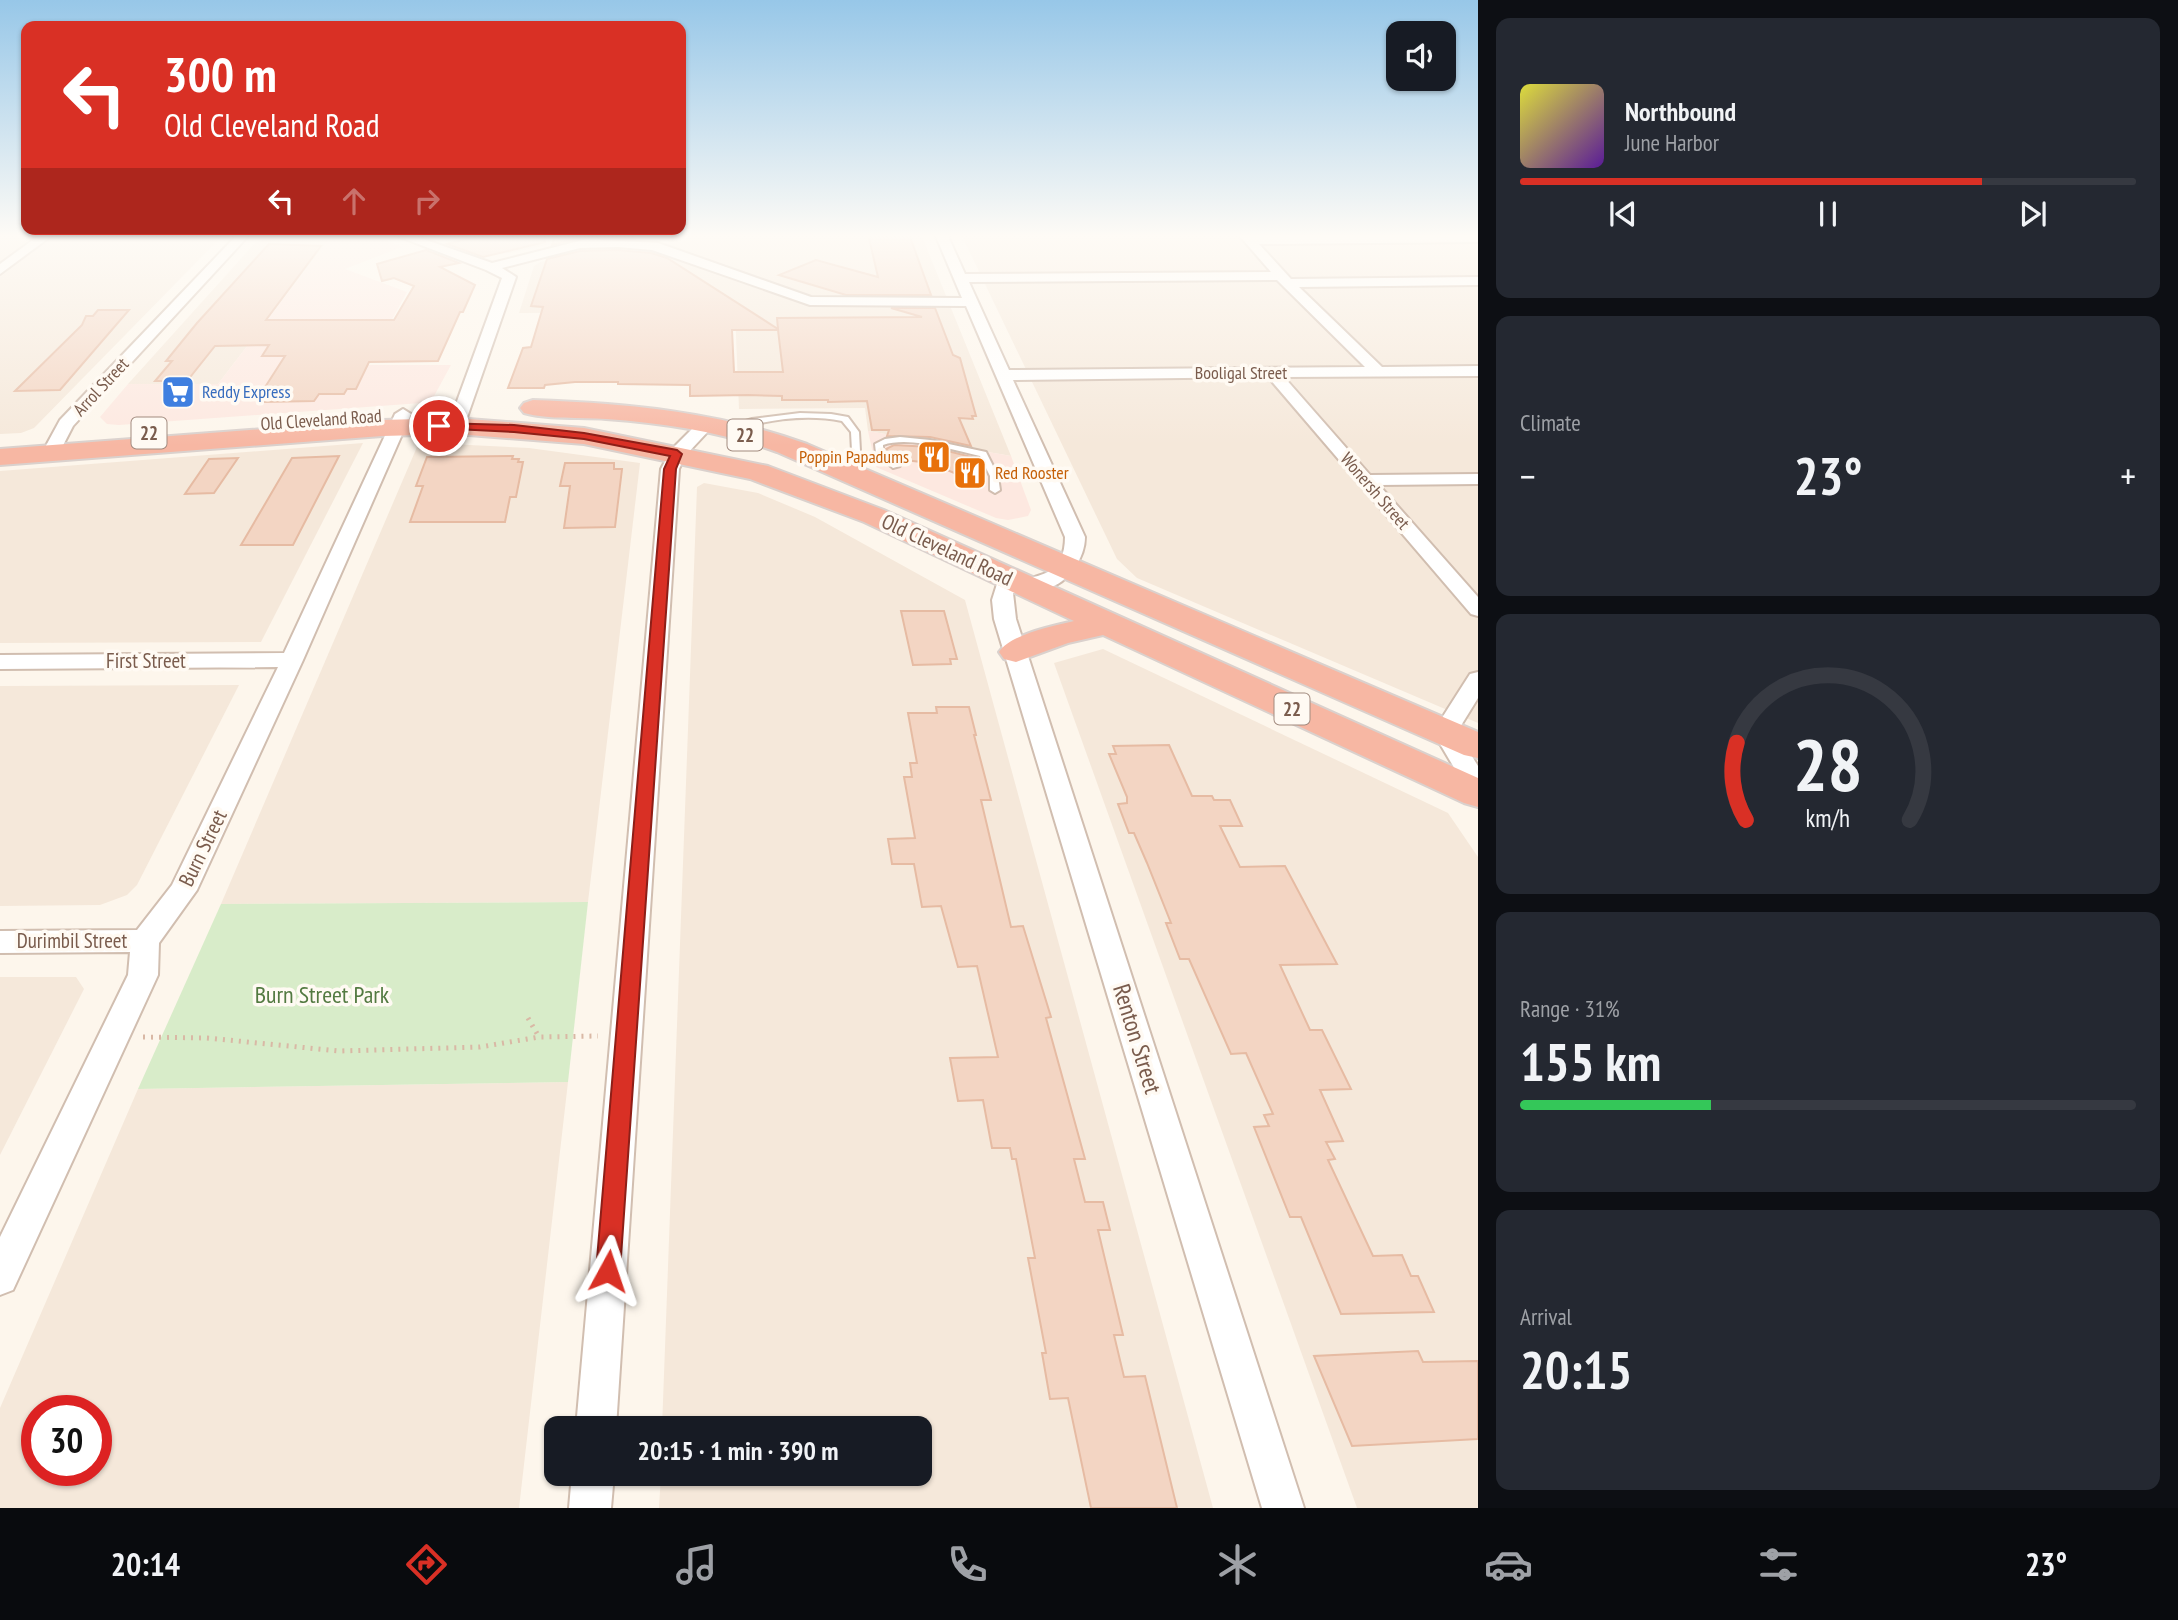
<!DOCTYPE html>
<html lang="en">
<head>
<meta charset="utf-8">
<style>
	:root { --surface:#171b24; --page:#242831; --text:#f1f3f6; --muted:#9ea1a6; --line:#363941; --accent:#d93025 }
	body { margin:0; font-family:"PT Sans Narrow",sans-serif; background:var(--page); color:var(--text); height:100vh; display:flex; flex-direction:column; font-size:26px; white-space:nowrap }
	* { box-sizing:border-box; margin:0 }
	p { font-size:23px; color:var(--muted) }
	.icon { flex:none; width:38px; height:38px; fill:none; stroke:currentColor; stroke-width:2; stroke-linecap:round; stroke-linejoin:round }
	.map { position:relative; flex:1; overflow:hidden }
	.sheet { display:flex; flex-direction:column; gap:18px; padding:18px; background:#0d0f14; width:700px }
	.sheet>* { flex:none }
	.hud { position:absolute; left:21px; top:21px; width:665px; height:214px; border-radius:14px; box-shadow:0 2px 5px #0004; background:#d93025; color:#fff; overflow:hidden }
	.buttons { position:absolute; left:1386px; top:21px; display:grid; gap:14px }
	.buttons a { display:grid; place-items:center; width:70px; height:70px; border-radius:14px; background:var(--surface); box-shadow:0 2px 5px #0004; font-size:35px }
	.speed { position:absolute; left:21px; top:1395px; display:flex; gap:14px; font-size:35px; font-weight:700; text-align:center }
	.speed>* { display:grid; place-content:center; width:91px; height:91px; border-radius:50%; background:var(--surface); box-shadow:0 2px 5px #0004; line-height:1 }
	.speed .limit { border:10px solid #d22; background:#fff; color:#111 }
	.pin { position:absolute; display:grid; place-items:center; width:60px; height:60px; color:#fff; margin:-30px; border:4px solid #fff; border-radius:50%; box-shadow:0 2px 7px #0007 }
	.me { position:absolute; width:77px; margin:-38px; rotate:5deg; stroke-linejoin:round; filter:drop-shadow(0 0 5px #0008) }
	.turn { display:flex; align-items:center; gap:24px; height:147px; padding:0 28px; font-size:32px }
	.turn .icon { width:91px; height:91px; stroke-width:2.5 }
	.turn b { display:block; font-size:49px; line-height:60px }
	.lanes { display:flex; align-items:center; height:66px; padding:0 28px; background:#0003; justify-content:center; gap:35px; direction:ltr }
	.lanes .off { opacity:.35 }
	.big { font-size:52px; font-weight:800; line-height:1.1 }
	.sheet .card { flex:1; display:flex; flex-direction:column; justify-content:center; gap:10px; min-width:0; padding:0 24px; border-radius:14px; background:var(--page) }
	.sheet .dial { align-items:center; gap:0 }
	.dial svg { height:182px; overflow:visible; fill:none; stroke:var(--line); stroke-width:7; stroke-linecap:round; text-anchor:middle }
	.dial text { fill:var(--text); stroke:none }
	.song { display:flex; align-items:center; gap:21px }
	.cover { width:84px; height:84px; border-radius:10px; background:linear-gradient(135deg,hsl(60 70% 55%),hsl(270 70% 35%)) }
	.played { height:7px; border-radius:4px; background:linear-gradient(90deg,var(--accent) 75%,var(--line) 75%) }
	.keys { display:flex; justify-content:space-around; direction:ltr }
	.heat { display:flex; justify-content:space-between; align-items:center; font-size:38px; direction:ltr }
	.charge { height:10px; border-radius:5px; background:linear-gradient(90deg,#34c759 31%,var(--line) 0) }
	.trip { position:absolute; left:544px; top:1416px; width:388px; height:70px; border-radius:14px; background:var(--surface); box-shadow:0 2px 5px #0004; font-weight:800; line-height:70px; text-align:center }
	.tabs { display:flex; height:112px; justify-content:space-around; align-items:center; background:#090b0e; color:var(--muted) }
	.tabs .icon { width:49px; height:49px }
	.tabs .selected { color:var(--accent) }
	.tabs b { font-size:32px; color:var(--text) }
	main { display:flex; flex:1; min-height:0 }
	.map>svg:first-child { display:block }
	.residential { fill:#f5e8da; fill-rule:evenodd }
	.commercial { fill:#fde8e0 }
	.green { fill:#d8ecc9 }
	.building { fill:#f3d5c3; stroke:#e6bba3; stroke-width:2; fill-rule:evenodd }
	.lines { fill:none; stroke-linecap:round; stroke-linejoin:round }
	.lane-casing { stroke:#d1beb0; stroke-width:4 }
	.street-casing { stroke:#d1beb0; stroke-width:4 }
	.highway-casing { stroke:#dad1cd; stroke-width:4 }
	.path { stroke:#d9b8a5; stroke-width:5; stroke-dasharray:2 6; stroke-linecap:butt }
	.lane { fill:#fff; fill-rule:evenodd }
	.street { fill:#fff; fill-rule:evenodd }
	.highway { fill:#f7b7a3; fill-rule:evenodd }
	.route { fill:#d93025; stroke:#8d1f18; stroke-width:2 }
	.labels { text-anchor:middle; stroke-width:7; stroke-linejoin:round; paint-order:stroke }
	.far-street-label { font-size:18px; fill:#7a5c4d; stroke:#fffaf3 }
	.far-shop-label { font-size:18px; fill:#366cbe; stroke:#fffaf3; text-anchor:start }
	.far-food-label { font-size:18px; fill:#c56008; stroke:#fffaf3; text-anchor:end }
	.shield { fill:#fffaf3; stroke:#a28b7f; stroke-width:2 }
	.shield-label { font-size:19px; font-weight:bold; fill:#7a5c4d }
	.street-label { font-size:21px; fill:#7a5c4d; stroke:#fffaf3 }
	.near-park-label { font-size:24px; fill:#537a41; stroke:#fffaf3 }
	.near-street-label { font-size:24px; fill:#7a5c4d; stroke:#fffaf3 }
</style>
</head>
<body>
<main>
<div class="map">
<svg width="1478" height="1508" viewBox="0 0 1478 1508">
	<rect width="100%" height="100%" fill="#fdf6ec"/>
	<g class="residential">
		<path d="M0,234H224L34,428L21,433L0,434Z"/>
		<path d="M428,234H596L510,253L487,255Z"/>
		<path d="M673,234H921L1011,456L868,431L865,408L739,409L735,312L519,313L534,266L540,262L592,251L641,253L673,240L671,237Z"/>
		<path d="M961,234H1478V723L1137,578L1117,559Z"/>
		<path d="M330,238L218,384H128L256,242L270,239Z"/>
		<path d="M363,443L261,642L0,643V471Z"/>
		<path d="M429,443L529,448L640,463L588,902L221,904L417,447Z"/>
		<path d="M704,483L758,493L815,517L965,600L1213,1508H659L661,1474H920V1428H662L697,487Z"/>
		<path d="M1103,649L1448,813L1478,857V1508H1357L1054,663Z"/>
		<path d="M239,685L137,885L127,895L100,905L0,906V686Z"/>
		<path d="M0,977H76L84,989L0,1155Z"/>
		<path d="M568,1082L519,1508H0V1408L138,1089ZM37,1410H96V1470H37Z"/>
	</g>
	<g class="commercial">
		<path d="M378,237L402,247L345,269L407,292L367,365H451L433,398L421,403L119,425L107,424L100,417L128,384H218L330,238Z"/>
		<path d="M868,431L1011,456L1031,510L1028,516L1008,520L996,518L876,467Z"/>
	</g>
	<path class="green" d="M588,902L568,1082L138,1089L221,904Z"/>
	<g class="building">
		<path d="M486,234H544L545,242L483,257L447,244Z"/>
		<path d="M556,234H626L636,239L602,237L594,234L552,245Z"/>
		<path d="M868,234H909L931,295H846L779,275L816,260L878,277Z"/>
		<path d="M269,244L321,246L266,320H394L414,286L394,278L382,281L377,264L426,250L459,263L440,267L475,285L463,312H460L438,361L369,362L356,389H347L344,394H319L314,401L263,402L267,395H260L285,356H262L269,345L215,346L187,381H155L172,361H166L197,323Z"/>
		<path d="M618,250L651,253L667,258L778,329L777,318L922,317L891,308H935L953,355L960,358L976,416H972L973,419L959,418L971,446L930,437L887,436L889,430H872L867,401L828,402V400H782V396L748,395L690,396V385L618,384V382H575L545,385L544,388H508L523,348L531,347L543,307L531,306L547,259L580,251ZM732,330H778L783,372H734Z"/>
		<path d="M98,310H129L60,390L15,391L82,325L86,316H93Z"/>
		<path d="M894,445L931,447L976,458L984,476L964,477L930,463L896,459L886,449Z"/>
		<path d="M339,456L293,545H241L292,458Z"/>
		<path d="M513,456L512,459H519L518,462H523L516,497H510L505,522H410L423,486H416L427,457Z"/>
		<path d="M238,458L214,493L185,494L209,459Z"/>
		<path d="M565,463H614V469H622L615,527L564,528L570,486H560Z"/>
		<path d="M901,611H944L957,659H950L951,664L913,665Z"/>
		<path d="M936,707H969L976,735H974L991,800H981L1011,927L1023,926L1051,1017L1046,1018L1085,1159H1074L1085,1202H1103L1110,1230H1098L1123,1335H1114L1124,1377L1145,1376L1177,1508H1091L1068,1398L1050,1399L1042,1353H1046L1028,1258H1035L1016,1159H1012L1010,1148H992L983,1100L958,1101L950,1058L998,1057L977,966L958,967L941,906L922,907L914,864H892L888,839L915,838L904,777H912L910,763H917L908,713H937Z"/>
		<path d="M1169,745L1192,796H1212L1214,800H1230L1242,826H1220L1240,867L1285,866L1337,964L1280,965L1310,1030H1322L1351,1089L1320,1090L1343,1141L1326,1142L1335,1159L1328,1160L1373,1256L1402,1255L1411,1276H1418L1434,1312L1341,1314L1301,1217H1290L1254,1127L1269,1126L1264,1115L1273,1114L1246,1053L1231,1054L1189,959H1180L1166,923H1171L1147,863L1134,833H1129L1118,804L1127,803V797L1109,754H1116L1113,746Z"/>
		<path d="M1418,1351L1423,1362L1478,1361V1439L1352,1446L1314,1356Z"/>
	</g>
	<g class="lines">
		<defs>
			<g id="lane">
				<path d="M800,413L831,414L848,417L859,432L860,451L845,471L838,469L852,451L851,432L842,421C802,413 763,421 724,432L720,429L752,419Z"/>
				<path d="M900,437L930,440L986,452L998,476L1000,490L995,493L990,490V476L980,456C952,450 910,436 883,445V450L900,466L893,468L876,453L875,444L885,439Z"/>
			</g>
			<g id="street">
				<path d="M41,234H54L0,274V264Z"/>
				<path d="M238,234H250L73,426L57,457H45L42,453L60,420Z"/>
				<path d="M392,234H409L492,263L595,237L601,240L658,243L811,297L962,298L935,234H947L965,274L1271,272L1238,234H1250L1253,236L1478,234V242L1259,244L1291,279L1478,277V285L1299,287L1382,367L1478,366V376L1284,377L1370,475L1478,474V484L1379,485L1478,597V616L1471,614L1268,377L1013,380L1085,537C1085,558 1069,582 1047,589C1037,592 1024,592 1013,593L1016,619L1304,1508H1262L994,619L992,600L997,584C1028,576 1065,582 1065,537L966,306L810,305L652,250L618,247L580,248L502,268L516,277L464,426L456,431L448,426L502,278L486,270ZM1277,280L1365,367L1009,370L969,282Z"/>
				<path d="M403,409L411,414L303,660L197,890L159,943L158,975L13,1290L0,1295V1237L128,975L130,952L0,953V931L137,930L172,885L278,667L0,669V655L284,653L395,414Z"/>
				<path d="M706,420L714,425L685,456L679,469L616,1428H576L661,469L671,450L700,421Z"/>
				<path d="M1478,672V698L1457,732L1478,766V795L1469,793L1433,732L1470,674Z"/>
				<path d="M572,1474H614L611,1508H569Z"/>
			</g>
			<g id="highway">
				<path d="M533,400C626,403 719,412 807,444L1478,732V758L1464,755L777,452C722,432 664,423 606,419C579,417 550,420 524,413L520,408L524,403Z"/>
				<path d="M456,418L584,428L768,466L884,510L1478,778V807L1464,803L1103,635L1068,643L1016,662L1004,659L999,652C1011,634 1053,626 1074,621L864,522L750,479L584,444L456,434L382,436L0,465V449L382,420Z"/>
			</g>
		</defs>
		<use href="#lane" class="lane-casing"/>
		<use href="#street" class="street-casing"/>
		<use href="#highway" class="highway-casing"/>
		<g class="path">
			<path d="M528,1018L539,1037"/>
			<path d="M143,1037L207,1038L339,1051L480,1047L539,1037L598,1036"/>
		</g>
		<use href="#lane" class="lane"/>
		<use href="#street" class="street"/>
		<use href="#highway" class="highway"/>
	</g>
	<linearGradient id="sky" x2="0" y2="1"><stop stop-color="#97c7e8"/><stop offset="0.53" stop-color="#fefbf6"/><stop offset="1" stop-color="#fefbf6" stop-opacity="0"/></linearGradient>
	<rect width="1478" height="445" fill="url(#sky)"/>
	<path class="route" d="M439,423L514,425L584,433L677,450L682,454L676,469L620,1271L617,1279L608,1282L600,1279L596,1271L664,469L670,456L584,439L514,432L435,428L433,426Z"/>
	<defs>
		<symbol id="supermarket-square" viewBox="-11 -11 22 22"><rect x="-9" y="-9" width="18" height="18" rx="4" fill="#3f7fe0" stroke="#fffaf3"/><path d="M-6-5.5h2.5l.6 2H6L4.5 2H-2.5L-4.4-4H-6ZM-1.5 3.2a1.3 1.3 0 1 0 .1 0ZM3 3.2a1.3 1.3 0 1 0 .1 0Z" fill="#fff"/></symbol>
		<symbol id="restaurant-square" viewBox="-11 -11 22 22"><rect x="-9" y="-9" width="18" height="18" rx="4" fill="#e8710a" stroke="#fffaf3"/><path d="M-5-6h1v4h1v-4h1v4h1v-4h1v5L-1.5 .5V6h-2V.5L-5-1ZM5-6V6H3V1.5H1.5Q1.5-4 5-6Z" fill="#fff"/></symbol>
	</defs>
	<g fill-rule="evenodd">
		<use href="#supermarket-square" x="159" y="373" width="38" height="38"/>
		<use href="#restaurant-square" x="915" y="438" width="38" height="38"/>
		<use href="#restaurant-square" x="951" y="454" width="38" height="38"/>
	</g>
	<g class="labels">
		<g class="far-street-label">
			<text x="1241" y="379">Booligal Street</text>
			<text transform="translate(101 387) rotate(-47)" y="6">Arrol Street</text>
			<text transform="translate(321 420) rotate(-4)" y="6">Old Cleveland Road</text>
			<text transform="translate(1375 491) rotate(49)" y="6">Wonersh Street</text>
		</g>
		<g class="far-shop-label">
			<text x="202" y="398">Reddy Express</text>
		</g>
		<g class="far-food-label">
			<text x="909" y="463">Poppin Papadums</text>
			<text x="995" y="479" text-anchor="start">Red Rooster</text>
		</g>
		<g class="shield">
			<rect x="131.5" y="417.5" width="35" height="31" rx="5"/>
			<rect x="727.5" y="419.5" width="35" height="31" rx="5"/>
			<rect x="1274.5" y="693.5" width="35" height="31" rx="5"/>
		</g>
		<g class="shield-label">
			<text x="149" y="440">22</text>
			<text x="745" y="442">22</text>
			<text x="1292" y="716">22</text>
		</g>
		<g class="street-label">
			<text transform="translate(947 550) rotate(25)" y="7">Old Cleveland Road</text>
			<text x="146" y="668">First Street</text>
			<text transform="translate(203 848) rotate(-64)" y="7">Burn Street</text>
			<text x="72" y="948">Durimbil Street</text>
		</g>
		<g class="near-park-label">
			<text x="322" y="1003">Burn Street Park</text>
		</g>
		<g class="near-street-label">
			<text transform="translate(1137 1039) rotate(73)" y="8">Renton Street</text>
		</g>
	</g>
</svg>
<div class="buttons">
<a><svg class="icon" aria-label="sound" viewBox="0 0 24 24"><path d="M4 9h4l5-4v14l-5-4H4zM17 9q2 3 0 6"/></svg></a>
</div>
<div class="speed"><div class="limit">30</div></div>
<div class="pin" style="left:439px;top:426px;background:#d93025"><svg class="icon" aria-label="arrive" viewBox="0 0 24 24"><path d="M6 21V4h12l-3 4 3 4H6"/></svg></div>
<svg class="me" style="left:608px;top:1271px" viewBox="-20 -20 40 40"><path d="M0-17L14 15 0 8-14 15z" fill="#d93025" stroke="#fff" stroke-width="4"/></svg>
<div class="trip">20:15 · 1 min · 390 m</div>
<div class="hud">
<div class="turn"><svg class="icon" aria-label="left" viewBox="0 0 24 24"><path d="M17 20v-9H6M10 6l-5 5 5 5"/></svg><div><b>300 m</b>Old Cleveland Road</div></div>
<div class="lanes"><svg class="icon" aria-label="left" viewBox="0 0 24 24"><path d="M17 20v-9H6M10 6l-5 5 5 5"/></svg><svg class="icon off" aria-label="ahead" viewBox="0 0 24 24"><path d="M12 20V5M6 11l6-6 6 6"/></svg><svg class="icon off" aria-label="right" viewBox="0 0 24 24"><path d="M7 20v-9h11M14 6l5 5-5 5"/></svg></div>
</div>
</div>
<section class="sheet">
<div class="card">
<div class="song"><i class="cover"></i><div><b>Northbound</b><p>June Harbor</p></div></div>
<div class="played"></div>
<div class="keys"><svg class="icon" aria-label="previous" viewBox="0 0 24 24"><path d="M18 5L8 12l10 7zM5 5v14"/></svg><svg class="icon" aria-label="pause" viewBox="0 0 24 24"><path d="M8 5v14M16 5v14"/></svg><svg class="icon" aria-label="next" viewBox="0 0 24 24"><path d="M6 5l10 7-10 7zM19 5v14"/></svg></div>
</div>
<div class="card"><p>Climate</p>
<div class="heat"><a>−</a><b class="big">23°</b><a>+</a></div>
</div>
<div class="card dial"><svg viewBox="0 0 100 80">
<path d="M14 69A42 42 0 1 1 86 69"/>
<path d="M14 69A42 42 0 0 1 10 35" stroke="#d93025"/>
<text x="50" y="56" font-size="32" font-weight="700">28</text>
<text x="50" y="72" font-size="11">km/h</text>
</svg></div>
<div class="card"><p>Range · 31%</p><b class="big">155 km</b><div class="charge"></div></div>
<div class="card"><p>Arrival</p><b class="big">20:15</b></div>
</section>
</main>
<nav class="tabs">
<b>20:14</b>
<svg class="icon selected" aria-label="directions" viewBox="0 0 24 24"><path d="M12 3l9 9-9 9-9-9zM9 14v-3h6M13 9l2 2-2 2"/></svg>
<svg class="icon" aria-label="music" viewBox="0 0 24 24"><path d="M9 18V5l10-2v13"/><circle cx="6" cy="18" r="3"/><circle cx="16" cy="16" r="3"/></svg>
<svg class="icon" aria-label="phone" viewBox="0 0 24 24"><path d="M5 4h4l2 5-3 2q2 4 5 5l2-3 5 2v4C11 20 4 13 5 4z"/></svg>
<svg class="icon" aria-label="climate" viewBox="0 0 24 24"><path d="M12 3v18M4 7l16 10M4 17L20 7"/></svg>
<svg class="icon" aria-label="car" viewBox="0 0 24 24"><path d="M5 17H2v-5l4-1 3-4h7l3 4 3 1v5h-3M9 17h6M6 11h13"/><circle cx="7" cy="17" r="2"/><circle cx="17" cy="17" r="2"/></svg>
<svg class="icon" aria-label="filters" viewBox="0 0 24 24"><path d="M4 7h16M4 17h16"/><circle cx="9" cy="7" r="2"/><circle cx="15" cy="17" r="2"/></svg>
<b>23°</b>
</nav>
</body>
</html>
